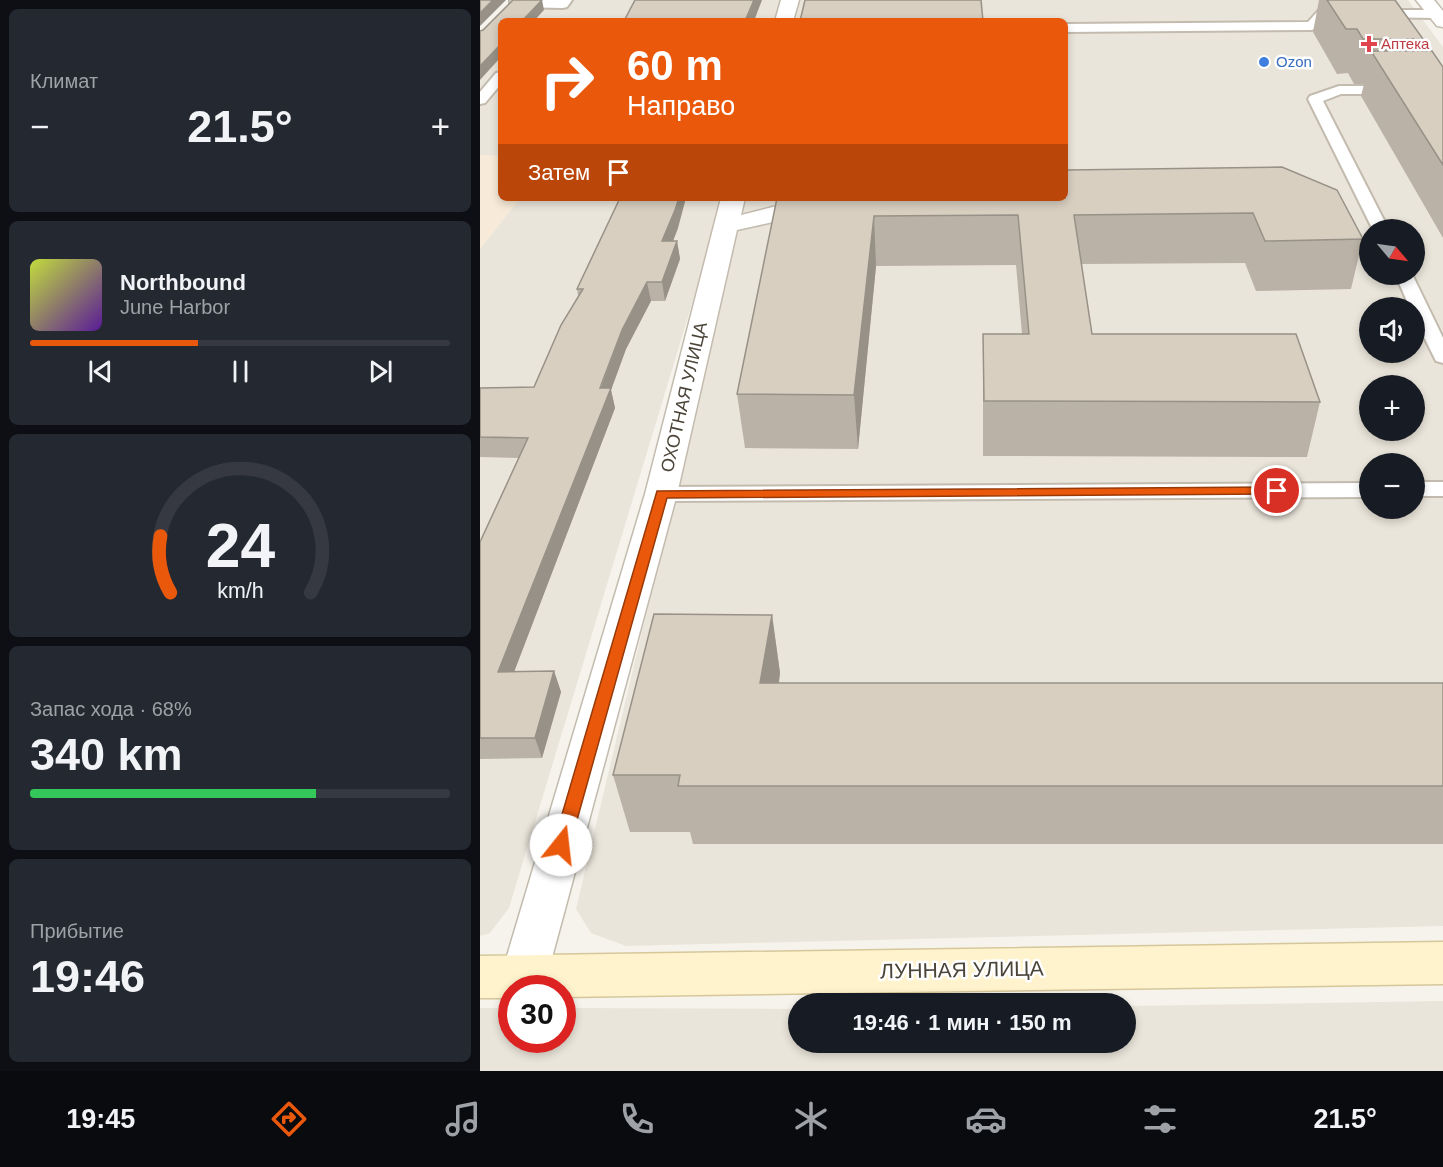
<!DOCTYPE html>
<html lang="ru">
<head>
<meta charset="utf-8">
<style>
	:root { --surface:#171b24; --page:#242831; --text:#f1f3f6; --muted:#9ea1a6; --line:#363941; --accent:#ea580c }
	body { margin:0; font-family:Arial,sans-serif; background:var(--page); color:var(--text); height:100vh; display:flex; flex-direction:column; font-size:22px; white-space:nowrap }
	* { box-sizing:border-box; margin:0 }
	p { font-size:20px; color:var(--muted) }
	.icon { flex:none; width:33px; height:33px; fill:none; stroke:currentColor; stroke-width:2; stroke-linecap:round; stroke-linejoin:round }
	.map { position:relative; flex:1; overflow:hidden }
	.sheet { display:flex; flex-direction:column; gap:9px; padding:9px; background:#0d0f14; width:480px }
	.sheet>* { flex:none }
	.banner { position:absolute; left:18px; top:18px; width:570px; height:183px; border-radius:9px; box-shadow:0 3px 9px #0003; background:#ea580c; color:#fff; overflow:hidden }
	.needle { width:39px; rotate:119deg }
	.buttons { position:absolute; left:879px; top:219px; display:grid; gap:12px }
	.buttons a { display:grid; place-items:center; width:66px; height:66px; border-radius:50%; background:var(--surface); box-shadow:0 3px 9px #0003; font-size:30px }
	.speed { position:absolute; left:18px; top:975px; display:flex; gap:12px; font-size:30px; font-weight:700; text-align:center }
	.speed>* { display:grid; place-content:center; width:78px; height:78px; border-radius:50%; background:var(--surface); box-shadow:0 3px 9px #0003; line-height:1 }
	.speed .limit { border:9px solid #d22; background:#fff; color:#111 }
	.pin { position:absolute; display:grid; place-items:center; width:51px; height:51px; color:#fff; margin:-26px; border:3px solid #fff; border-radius:50%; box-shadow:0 2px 6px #0007 }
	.me { position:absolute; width:66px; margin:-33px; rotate:16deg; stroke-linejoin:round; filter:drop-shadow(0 0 4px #0008) }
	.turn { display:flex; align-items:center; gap:21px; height:126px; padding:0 30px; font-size:27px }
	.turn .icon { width:78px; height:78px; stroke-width:2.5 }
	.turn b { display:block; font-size:42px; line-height:51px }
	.then { display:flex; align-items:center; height:57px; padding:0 30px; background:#0003; gap:12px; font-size:22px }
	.big { font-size:45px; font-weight:700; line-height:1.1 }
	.sheet .card { flex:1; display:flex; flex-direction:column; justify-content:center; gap:9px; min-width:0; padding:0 21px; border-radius:9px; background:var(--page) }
	.sheet .dial { align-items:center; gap:0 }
	.dial svg { height:156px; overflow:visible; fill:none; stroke:var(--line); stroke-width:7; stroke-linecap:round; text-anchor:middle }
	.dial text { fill:var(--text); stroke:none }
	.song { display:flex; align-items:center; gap:18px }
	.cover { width:72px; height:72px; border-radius:9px; background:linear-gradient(135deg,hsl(70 70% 55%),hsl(270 70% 35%)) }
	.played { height:6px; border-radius:3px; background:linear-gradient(90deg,var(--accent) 40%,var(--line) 40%) }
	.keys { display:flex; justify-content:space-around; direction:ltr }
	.heat { display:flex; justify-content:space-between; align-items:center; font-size:33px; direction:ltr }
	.charge { height:9px; border-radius:4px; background:linear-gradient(90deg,#34c759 68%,var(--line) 0) }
	.trip { position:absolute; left:308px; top:993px; width:348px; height:60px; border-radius:30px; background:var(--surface); box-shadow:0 3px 9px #0003; font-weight:700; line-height:60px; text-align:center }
	.menu { display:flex; height:96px; justify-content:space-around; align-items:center; background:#090b0e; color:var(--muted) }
	.menu .icon { width:42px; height:42px }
	.menu .active { color:var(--accent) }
	.menu b { font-size:27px; color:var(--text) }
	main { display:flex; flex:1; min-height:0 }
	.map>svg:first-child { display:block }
	.residential { fill:#eae5da; fill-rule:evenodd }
	.commercial { fill:#f7ead8 }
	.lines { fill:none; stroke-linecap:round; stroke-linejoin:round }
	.lane-casing { stroke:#c2bbae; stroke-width:4 }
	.street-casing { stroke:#c2bbae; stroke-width:3 }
	.secondary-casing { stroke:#d6c79b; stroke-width:3 }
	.lane { fill:#fff; fill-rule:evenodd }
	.street { fill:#fff; fill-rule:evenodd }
	.secondary { fill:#fff3cd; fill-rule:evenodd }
	.wall { fill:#bab2a6 }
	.shaded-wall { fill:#979187 }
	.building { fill:#d8cfc1; stroke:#979187; stroke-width:1.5 }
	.route { fill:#ea580c; stroke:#983908; stroke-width:1.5 }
	.health-dot { fill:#e0444e; stroke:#fff; stroke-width:2 }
	.shop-dot { fill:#3f7fe0; stroke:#fff; stroke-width:2 }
	.labels { text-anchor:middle; stroke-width:5; stroke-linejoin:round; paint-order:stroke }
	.far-health-label { font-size:15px; fill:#be3a42; stroke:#fff; text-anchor:start }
	.far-shop-label { font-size:15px; fill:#366cbe; stroke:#fff; text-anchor:start }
	.street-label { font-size:18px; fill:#4b4439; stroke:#fff }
	.near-street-label { font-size:21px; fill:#4b4439; stroke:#fff }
</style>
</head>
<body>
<main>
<section class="sheet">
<div class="card"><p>Климат</p>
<div class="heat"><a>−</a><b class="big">21.5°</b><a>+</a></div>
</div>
<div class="card">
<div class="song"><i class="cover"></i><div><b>Northbound</b><p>June Harbor</p></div></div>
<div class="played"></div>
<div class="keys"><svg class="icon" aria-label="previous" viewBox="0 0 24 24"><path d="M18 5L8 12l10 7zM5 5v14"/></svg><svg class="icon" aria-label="pause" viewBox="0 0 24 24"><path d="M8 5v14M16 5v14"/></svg><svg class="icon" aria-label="next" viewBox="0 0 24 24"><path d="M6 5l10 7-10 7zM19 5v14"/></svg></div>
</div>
<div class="card dial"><svg viewBox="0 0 100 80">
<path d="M14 69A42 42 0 1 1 86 69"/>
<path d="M14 69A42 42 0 0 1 9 40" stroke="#ea580c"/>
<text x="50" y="56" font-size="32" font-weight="700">24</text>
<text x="50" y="72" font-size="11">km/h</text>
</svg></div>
<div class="card"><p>Запас хода · 68%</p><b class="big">340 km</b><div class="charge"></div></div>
<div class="card"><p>Прибытие</p><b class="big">19:46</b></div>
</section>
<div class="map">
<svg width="963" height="1071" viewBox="0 0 963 1071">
	<rect width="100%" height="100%" fill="#f6f3ec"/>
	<g class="residential">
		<path d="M73,0H304L297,21H54Z"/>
		<path d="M318,0H928L963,47V926L146,946L111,933L96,909L265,198H585V21H312ZM890,230H934V274H890ZM890,308H934V352H890ZM890,386H934V430H890ZM890,464H934V508H890Z"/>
		<path d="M21,57V156L0,155V80Z"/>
		<path d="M40,198H244L29,908L10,933L0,936V249Z"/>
		<path d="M963,1001V1071H0V1008H31L32,1040H82L83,1008L318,1009V1042H645V1006Z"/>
	</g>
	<path class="commercial" d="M0,155L21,156V198H40L0,249Z"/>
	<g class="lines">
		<defs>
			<g id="lane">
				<path d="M34,0H92L87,7L83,8L30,7V1Z"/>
				<path d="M842,10H861L867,14L861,18H845L835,29L831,30L585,32V24L828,22L838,11Z"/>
				<path d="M894,10H955L961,14L955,18L890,17L888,14Z"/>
				<path d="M21,72V84L5,103L0,104V92L16,73Z"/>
				<path d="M859,86H963V94H861L843,101L909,230H893L828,99L830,96Z"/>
				<path d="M915,274H932L963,338V363L956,361L934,317V308H930Z"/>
				<rect x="934" y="482" width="29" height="14"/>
				<path d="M890,483V497L181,501L173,499L170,494L173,489L181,487Z"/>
			</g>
			<g id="street">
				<path d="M301,0H319L313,21H295Z"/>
				<path d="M936,0H954L963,11V27L957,26Z"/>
				<path d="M241,198H265L261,215C288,209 319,197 346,204L350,209L346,214L321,216L257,230L197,494L67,976L61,988H32V993L28,991L21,976L165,494Z"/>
			</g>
			<path id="secondary" d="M963,942V984L82,997V988H32V998H0V956Z"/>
		</defs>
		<use href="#lane" class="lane-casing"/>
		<use href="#street" class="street-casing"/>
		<use href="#secondary" class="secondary-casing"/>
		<use href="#lane" class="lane"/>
		<use href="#street" class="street"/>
		<use href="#secondary" class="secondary"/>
	</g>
	<g class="wall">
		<path d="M839,0H915L943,39L940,51L963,67V238L881,96L884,84H874L868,73L857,74L833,32Z"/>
		<path d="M587,170L883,239L871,289L776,291L765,263L601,264L612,334L840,402L827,457L503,456V334H542L536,265L396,266L378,449L265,448L257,394L297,198Z"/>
		<path d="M198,228L193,241H197L200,259L185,301H171L146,349L131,390L135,408L34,672L74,671L81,692L62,758L0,759V542L39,458L0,457V388L54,387L98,296L97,289Z"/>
		<path d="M292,615L300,673L299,683H963V844H213L210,832H150L133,775Z"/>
	</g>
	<g class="shaded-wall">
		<path d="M13,0H26L0,26V13Z"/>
		<path d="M62,0L64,10L54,21H42Z"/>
		<path d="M274,0H282L274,21H265Z"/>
		<path d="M21,44V57L0,80V66Z"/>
		<path d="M199,198H206L198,228L186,259L182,241Z"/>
		<path d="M394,216L396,266L378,449L374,395Z"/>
		<path d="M197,241L200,259L185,301L182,282Z"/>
		<path d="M167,282L171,301L146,349L131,390L135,408L26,693L18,672L142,330Z"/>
		<path d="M292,615L300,673L290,742L280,683Z"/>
		<path d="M74,671L81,692L62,758L55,738Z"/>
	</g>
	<g class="building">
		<path d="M0,0H13L0,13Z"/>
		<path d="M33,0H62L42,21H21V44L0,66V31L3,30Z"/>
		<path d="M155,0H274L265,21H144Z"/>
		<path d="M325,0H501L503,21H320Z"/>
		<path d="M847,0H915L943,39H883L877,29H866Z"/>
		<path d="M891,51H952L963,67V165Z"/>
		<path d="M585,158L587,170L802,167L857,190L883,239L785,241L773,213L594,215L612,334H816L840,402L504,401L503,334H549L538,215L394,216L374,395L257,394L297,198H585Z"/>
		<path d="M140,198H199L195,210L182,241H197L182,282H167L142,330L120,388H131L18,672L74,671L55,738H0V542L48,438L0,437V388L54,387L81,325L103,289H97Z"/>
		<path d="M174,614L292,615L280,683H963V786H198L200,775H133Z"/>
	</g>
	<path class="route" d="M797,487L803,491L801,494L187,498L90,845L88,851L81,853L75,851L73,845L177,491Z"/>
	<path class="health-dot" d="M886 35h6v6h6v6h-6v6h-6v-6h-6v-6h6z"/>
	<circle class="shop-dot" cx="784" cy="62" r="6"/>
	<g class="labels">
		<g class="far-health-label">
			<text x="901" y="49">Аптека</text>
		</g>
		<g class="far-shop-label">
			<text x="796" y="67">Ozon</text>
		</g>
		<g class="street-label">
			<text transform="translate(204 397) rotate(-77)" y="6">ОХОТНАЯ УЛИЦА</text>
		</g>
		<g class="near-street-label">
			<text transform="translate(482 970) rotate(-1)" y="7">ЛУННАЯ УЛИЦА</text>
		</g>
	</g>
</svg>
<div class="buttons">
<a><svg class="needle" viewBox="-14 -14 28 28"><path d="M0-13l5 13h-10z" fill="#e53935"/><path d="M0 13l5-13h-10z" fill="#9ea1a6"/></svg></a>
<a><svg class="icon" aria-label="sound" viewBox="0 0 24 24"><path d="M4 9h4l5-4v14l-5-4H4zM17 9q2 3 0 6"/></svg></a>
<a>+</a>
<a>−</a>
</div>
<div class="speed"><div class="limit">30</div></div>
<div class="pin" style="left:797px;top:491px;background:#d93025"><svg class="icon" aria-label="arrive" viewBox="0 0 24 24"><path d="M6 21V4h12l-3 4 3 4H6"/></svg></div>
<svg class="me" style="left:81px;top:845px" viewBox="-20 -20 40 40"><circle r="19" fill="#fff"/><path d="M0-13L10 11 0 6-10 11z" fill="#ea580c"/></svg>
<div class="trip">19:46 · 1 мин · 150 m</div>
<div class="banner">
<div class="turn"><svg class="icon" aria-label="right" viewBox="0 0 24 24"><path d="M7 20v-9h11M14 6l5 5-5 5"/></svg><div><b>60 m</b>Направо</div></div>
<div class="then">Затем<svg class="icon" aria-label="arrive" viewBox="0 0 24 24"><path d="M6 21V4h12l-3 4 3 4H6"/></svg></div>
</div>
</div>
</main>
<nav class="menu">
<b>19:45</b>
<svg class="icon active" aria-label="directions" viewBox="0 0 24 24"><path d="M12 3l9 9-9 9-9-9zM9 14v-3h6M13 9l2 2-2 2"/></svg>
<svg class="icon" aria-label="music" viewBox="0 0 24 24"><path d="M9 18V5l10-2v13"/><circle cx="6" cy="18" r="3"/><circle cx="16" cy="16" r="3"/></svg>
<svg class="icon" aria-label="phone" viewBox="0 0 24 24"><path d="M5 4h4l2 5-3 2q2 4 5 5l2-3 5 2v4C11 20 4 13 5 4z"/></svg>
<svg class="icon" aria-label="climate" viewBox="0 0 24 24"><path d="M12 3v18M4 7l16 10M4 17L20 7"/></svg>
<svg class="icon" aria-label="car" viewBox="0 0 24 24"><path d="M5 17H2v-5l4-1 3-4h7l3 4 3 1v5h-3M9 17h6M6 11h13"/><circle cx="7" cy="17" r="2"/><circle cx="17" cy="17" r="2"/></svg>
<svg class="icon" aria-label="filters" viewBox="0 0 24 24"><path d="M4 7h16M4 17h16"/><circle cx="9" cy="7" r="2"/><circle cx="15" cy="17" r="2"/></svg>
<b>21.5°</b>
</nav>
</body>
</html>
